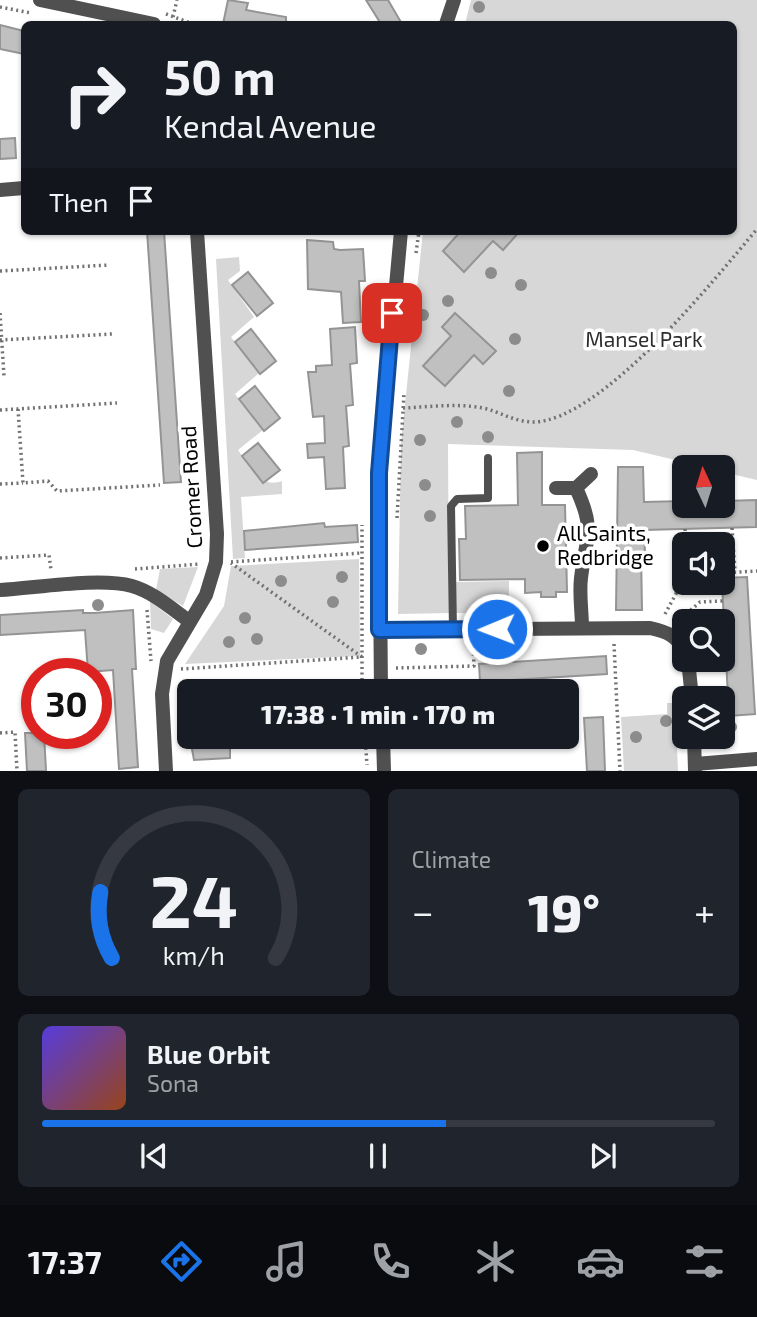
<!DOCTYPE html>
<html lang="en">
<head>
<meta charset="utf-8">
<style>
	:root { --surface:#171b24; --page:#20242c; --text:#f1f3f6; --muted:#9ea1a6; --line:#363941; --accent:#1a73e8 }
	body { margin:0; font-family:"Exo 2",sans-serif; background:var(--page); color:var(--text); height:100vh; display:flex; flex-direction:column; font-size:26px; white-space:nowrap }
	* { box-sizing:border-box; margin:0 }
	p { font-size:23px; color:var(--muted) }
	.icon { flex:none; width:38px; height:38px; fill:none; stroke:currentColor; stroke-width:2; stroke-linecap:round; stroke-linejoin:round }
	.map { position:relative; height:771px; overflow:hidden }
	.panel { display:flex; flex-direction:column; gap:18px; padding:18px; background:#0d0f14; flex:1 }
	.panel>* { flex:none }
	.banner { position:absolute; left:21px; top:21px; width:716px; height:214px; border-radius:10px; box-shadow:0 2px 5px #0004; background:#171b24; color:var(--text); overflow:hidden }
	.needle { width:46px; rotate:356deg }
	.tools { position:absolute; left:672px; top:455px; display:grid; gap:14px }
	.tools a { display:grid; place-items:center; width:63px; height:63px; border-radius:10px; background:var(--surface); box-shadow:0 2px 5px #0004; font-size:35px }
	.speed { position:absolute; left:21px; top:658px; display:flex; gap:14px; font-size:35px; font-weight:700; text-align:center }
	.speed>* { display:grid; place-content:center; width:91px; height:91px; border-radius:50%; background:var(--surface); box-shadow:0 2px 5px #0004; line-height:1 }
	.speed .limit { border:10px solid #d22; background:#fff; color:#111 }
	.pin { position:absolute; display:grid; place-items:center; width:60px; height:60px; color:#fff; margin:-30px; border-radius:14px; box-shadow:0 4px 10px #0006 }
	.me { position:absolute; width:77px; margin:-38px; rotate:269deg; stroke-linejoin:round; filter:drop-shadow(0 0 5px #0008) }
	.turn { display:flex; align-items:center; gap:24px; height:147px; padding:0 28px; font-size:32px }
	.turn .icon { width:91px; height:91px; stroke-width:2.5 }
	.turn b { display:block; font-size:49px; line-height:60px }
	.then { display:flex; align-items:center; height:66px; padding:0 28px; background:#0003; gap:14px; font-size:26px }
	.big { font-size:52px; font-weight:800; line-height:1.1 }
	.panel .card { flex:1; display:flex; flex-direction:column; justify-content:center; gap:10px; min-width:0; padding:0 24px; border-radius:10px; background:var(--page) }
	.panel .dial { align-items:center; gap:0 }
	.dial svg { height:182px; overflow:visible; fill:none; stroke:var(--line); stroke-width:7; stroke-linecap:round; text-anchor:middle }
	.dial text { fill:var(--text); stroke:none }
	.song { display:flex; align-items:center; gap:21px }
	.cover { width:84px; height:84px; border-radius:10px; background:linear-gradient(135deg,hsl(250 70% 55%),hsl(20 70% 35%)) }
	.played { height:7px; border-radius:4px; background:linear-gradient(90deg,var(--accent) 60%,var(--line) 60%) }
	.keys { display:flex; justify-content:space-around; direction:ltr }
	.heat { display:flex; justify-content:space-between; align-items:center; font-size:38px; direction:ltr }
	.panel .tiles { flex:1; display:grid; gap:18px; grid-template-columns:1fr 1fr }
	.card:last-child { grid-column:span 2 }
	.trip { position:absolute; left:177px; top:679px; width:402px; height:70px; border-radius:10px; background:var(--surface); box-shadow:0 2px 5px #0004; font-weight:800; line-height:70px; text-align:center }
	.tab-bar { display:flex; height:112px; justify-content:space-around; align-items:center; background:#090b0e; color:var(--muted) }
	.tab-bar .icon { width:49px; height:49px }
	.tab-bar .selected { color:var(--accent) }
	.tab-bar b { font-size:32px; color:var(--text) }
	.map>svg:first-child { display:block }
	.green { fill:#d7d7d7 }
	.building { fill:#c0c0c0; stroke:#949494; stroke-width:2 }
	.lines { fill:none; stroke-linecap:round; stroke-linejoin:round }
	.path { stroke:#727272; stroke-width:3.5; stroke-dasharray:2 3.5; stroke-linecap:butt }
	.service { stroke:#505050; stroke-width:8 }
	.minor { stroke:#505050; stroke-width:14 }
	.tree { fill:#8c8c8c }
	.route-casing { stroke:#114b97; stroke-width:18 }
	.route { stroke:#1a73e8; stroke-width:12 }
	.poi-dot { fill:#000; stroke:#fff; stroke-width:2.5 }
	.labels { text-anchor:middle; stroke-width:7; stroke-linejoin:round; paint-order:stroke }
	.park-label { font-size:21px; fill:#2e2e2e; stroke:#fff }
	.street-label { font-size:21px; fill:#000; stroke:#fff }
	.poi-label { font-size:21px; fill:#000; stroke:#fff; text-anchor:start }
</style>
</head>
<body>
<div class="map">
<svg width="757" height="771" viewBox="0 0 757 771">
	<rect width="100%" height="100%" fill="#fff"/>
	<g class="green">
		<path d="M471,0H757V480L723,472V467H705L633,450L448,444L449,613L398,614L401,443L423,231H733V24H465Z"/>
		<path d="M239,257L240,271L228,280L254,317L231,337L259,373L235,394L263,430L238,450C249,466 260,489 282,481V494L241,497L245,558L233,559L216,259Z"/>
		<path d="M359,559L360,656L185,664L224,606L231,566Z"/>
		<path d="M198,567L183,606L156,590L160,569Z"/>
		<path d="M509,581V613H456V582Z"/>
		<path d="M150,601L173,619L164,633L151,629Z"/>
		<path d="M667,703H675L678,771H624L621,717L667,714Z"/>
	</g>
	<g class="building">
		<path d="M228,0L248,3L246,10L286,17V24H223Z"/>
		<path d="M366,0H388L402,24H381Z"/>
		<path d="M0,25L24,31V54L0,49Z"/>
		<path d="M15,138L16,158L0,159V139Z"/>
		<path d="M147,231H164L181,482L164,483Z"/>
		<path d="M461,231H520L503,250L493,241L464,272L443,251Z"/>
		<path d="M307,240L333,242L334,249L340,250L363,249L365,281H359L361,322L343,323L341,292L308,289Z"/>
		<path d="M248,272L273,303L257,316L232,285Z"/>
		<path d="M455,313L496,351L483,364L474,355L445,386L423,366L451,336L442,327Z"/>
		<path d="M355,327L357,363L350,364L353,405L346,406L349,446L343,447L345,488L326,489L324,457L308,458L307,444L325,443L324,416L313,417L308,372H316V366L332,365L330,329Z"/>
		<path d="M251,329L276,361L260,374L235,342Z"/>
		<path d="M255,386L280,418L264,431L239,399Z"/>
		<path d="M258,443L280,470L263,483L242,456Z"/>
		<path d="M542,452V505H565L567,592H556V597H541V592L525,593V579L460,580L459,539H466L465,506L518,505L517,453Z"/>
		<path d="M618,467H643L644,502L684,501V506H723V501L756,500V527L644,530L645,552H641L642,610H616Z"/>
		<path d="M324,523L325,527L357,525L358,542L245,550L244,531Z"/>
		<path d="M747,577L755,714L729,716L722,583L723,578Z"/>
		<path d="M83,610V613H94L133,610L136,669H132L138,767L119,769L113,670L88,672L85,630L0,635V615Z"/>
		<path d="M606,656L607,674L480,682L479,664Z"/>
		<path d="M603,717L605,771H587L584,718Z"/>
		<path d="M25,733H44L46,771H27Z"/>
		<path d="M210,742L230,743V758L194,760L191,744Z"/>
	</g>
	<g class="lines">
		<g class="path">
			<path d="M0,7L31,13"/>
			<path d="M166,14L193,24"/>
			<path d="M173,17L177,0"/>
			<path d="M416,253L419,231"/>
			<path d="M0,271L109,265"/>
			<path d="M0,313L4,376"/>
			<path d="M0,340L112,334"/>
			<path d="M403,408C429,407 457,403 483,408C501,412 514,422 534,422C602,420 714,280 757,229"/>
			<path d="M18,409L23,483L48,481L57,491L160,485"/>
			<path d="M0,410L117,403"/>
			<path d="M0,484L23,483"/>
			<path d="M397,518L404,393"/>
			<path d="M732,528L735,572"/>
			<path d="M685,529L686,544"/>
			<path d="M0,558L49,555L51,570"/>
			<path d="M231,562L361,553"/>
			<path d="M135,569L200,564"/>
			<path d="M723,573L757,571"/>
			<path d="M147,610L151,661"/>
			<path d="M665,614L684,579"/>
			<path d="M678,621L700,602L723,601"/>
			<path d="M614,644L620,771"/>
			<path d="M723,646L727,645"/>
			<path d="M396,668L474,666L473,644"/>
			<path d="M181,669L362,657L231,563"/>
			<path d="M362,691V525"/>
			<path d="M706,695L728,694"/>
			<path d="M676,701L678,736"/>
			<path d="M0,733L15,732L17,771"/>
			<path d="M365,737L367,765"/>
		</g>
		<path class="service" d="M453,630L451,506L457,499L488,498V458"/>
		<g class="minor">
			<path d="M40,0L154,24"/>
			<path d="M446,24L454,0"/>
			<path d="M0,190L24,188"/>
			<path d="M556,488H576"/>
			<path d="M0,590C36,588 99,577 132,586C153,592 171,608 189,621"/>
			<path d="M582,628C582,612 579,594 581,578C586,536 596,531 576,488L591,474"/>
			<path d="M379,630L650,628C667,632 676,635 684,650"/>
			<path d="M688,660L692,698"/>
			<path d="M381,691L379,473L401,231"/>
			<path d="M383,737L384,771"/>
			<path d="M694,737L695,770"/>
			<path d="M695,764L757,759"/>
			<path d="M166,771L162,694L167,661L206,595L216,562L217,534L197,231"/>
		</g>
	</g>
	<g class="tree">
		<circle cx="479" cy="7" r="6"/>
		<circle cx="491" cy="273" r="6"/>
		<circle cx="521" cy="285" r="6"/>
		<circle cx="448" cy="301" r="6"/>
		<circle cx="423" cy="315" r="6"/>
		<circle cx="515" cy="339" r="6"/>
		<circle cx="509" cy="391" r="6"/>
		<circle cx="457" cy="422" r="6"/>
		<circle cx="488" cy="437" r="6"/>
		<circle cx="420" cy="440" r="6"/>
		<circle cx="425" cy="485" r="6"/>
		<circle cx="430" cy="516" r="6"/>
		<circle cx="196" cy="519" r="6"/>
		<circle cx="342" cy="577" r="6"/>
		<circle cx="281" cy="581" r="6"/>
		<circle cx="333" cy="602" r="6"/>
		<circle cx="98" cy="605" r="6"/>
		<circle cx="245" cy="618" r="6"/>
		<circle cx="257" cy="639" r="6"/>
		<circle cx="229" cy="642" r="6"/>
		<circle cx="421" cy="649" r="6"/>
		<circle cx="666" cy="721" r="6"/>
		<circle cx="731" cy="727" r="6"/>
		<circle cx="636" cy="737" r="6"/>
	</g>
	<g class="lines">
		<defs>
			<path id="route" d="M392,313L379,473V630L497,629"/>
		</defs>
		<use href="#route" class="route-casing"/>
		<use href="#route" class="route"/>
	</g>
	<circle class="poi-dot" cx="543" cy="546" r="7"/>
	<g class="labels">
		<g class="park-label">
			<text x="644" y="347">Mansel Park</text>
		</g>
		<g class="street-label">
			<text transform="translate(192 487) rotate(-93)" y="7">Cromer Road</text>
		</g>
		<g class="poi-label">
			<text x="557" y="541">All Saints,<tspan x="557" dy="24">Redbridge</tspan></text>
		</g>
	</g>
</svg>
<div class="tools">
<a><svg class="needle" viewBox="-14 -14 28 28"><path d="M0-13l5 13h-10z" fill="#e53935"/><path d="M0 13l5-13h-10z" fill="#9ea1a6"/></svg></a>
<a><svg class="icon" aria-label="sound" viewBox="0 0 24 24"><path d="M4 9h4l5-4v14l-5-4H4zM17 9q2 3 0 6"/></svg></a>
<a><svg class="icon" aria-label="search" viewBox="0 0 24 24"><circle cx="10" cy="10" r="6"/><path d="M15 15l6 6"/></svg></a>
<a><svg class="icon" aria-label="layers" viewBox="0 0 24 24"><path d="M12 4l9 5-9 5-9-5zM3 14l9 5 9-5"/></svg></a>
</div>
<div class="speed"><div class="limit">30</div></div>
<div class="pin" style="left:392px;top:313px;background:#d93025"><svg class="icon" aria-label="arrive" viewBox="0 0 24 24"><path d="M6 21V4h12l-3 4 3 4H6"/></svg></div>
<svg class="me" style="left:497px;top:629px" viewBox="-20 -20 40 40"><circle r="17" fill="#1a73e8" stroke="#fff" stroke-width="3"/><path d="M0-11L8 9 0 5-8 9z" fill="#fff"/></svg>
<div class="trip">17:38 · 1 min · 170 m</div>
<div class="banner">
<div class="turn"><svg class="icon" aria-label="right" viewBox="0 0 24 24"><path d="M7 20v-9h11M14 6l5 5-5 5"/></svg><div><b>50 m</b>Kendal Avenue</div></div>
<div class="then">Then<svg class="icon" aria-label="arrive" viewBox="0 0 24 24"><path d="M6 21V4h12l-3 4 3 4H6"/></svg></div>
</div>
</div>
<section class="panel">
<div class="tiles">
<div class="card dial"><svg viewBox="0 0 100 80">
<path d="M14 69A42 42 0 1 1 86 69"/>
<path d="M14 69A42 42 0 0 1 9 40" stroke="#1a73e8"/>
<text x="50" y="56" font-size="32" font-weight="700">24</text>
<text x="50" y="72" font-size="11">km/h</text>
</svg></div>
<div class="card"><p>Climate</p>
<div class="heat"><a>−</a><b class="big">19°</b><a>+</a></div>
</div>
<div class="card">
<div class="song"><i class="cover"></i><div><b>Blue Orbit</b><p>Sona</p></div></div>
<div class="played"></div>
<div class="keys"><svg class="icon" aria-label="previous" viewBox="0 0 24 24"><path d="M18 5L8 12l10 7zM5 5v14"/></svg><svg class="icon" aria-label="pause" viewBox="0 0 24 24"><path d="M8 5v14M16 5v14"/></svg><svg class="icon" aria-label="next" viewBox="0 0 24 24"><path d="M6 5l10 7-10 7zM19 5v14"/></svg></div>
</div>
</div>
</section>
<nav class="tab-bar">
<b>17:37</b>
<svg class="icon selected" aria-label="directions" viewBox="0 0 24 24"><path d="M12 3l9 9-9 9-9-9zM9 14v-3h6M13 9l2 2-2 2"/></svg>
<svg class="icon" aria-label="music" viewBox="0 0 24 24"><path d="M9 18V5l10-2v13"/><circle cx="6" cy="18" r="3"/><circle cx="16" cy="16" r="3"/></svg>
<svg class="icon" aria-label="phone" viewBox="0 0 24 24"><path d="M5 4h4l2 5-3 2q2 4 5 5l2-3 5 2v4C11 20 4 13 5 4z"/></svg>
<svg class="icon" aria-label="climate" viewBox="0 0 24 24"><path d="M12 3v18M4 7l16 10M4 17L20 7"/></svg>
<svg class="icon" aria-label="car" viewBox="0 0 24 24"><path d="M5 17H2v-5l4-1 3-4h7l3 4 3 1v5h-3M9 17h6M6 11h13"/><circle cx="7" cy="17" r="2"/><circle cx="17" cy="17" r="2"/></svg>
<svg class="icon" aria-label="filters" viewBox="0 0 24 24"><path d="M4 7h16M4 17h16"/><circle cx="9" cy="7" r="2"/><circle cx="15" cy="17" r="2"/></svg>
</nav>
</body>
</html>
